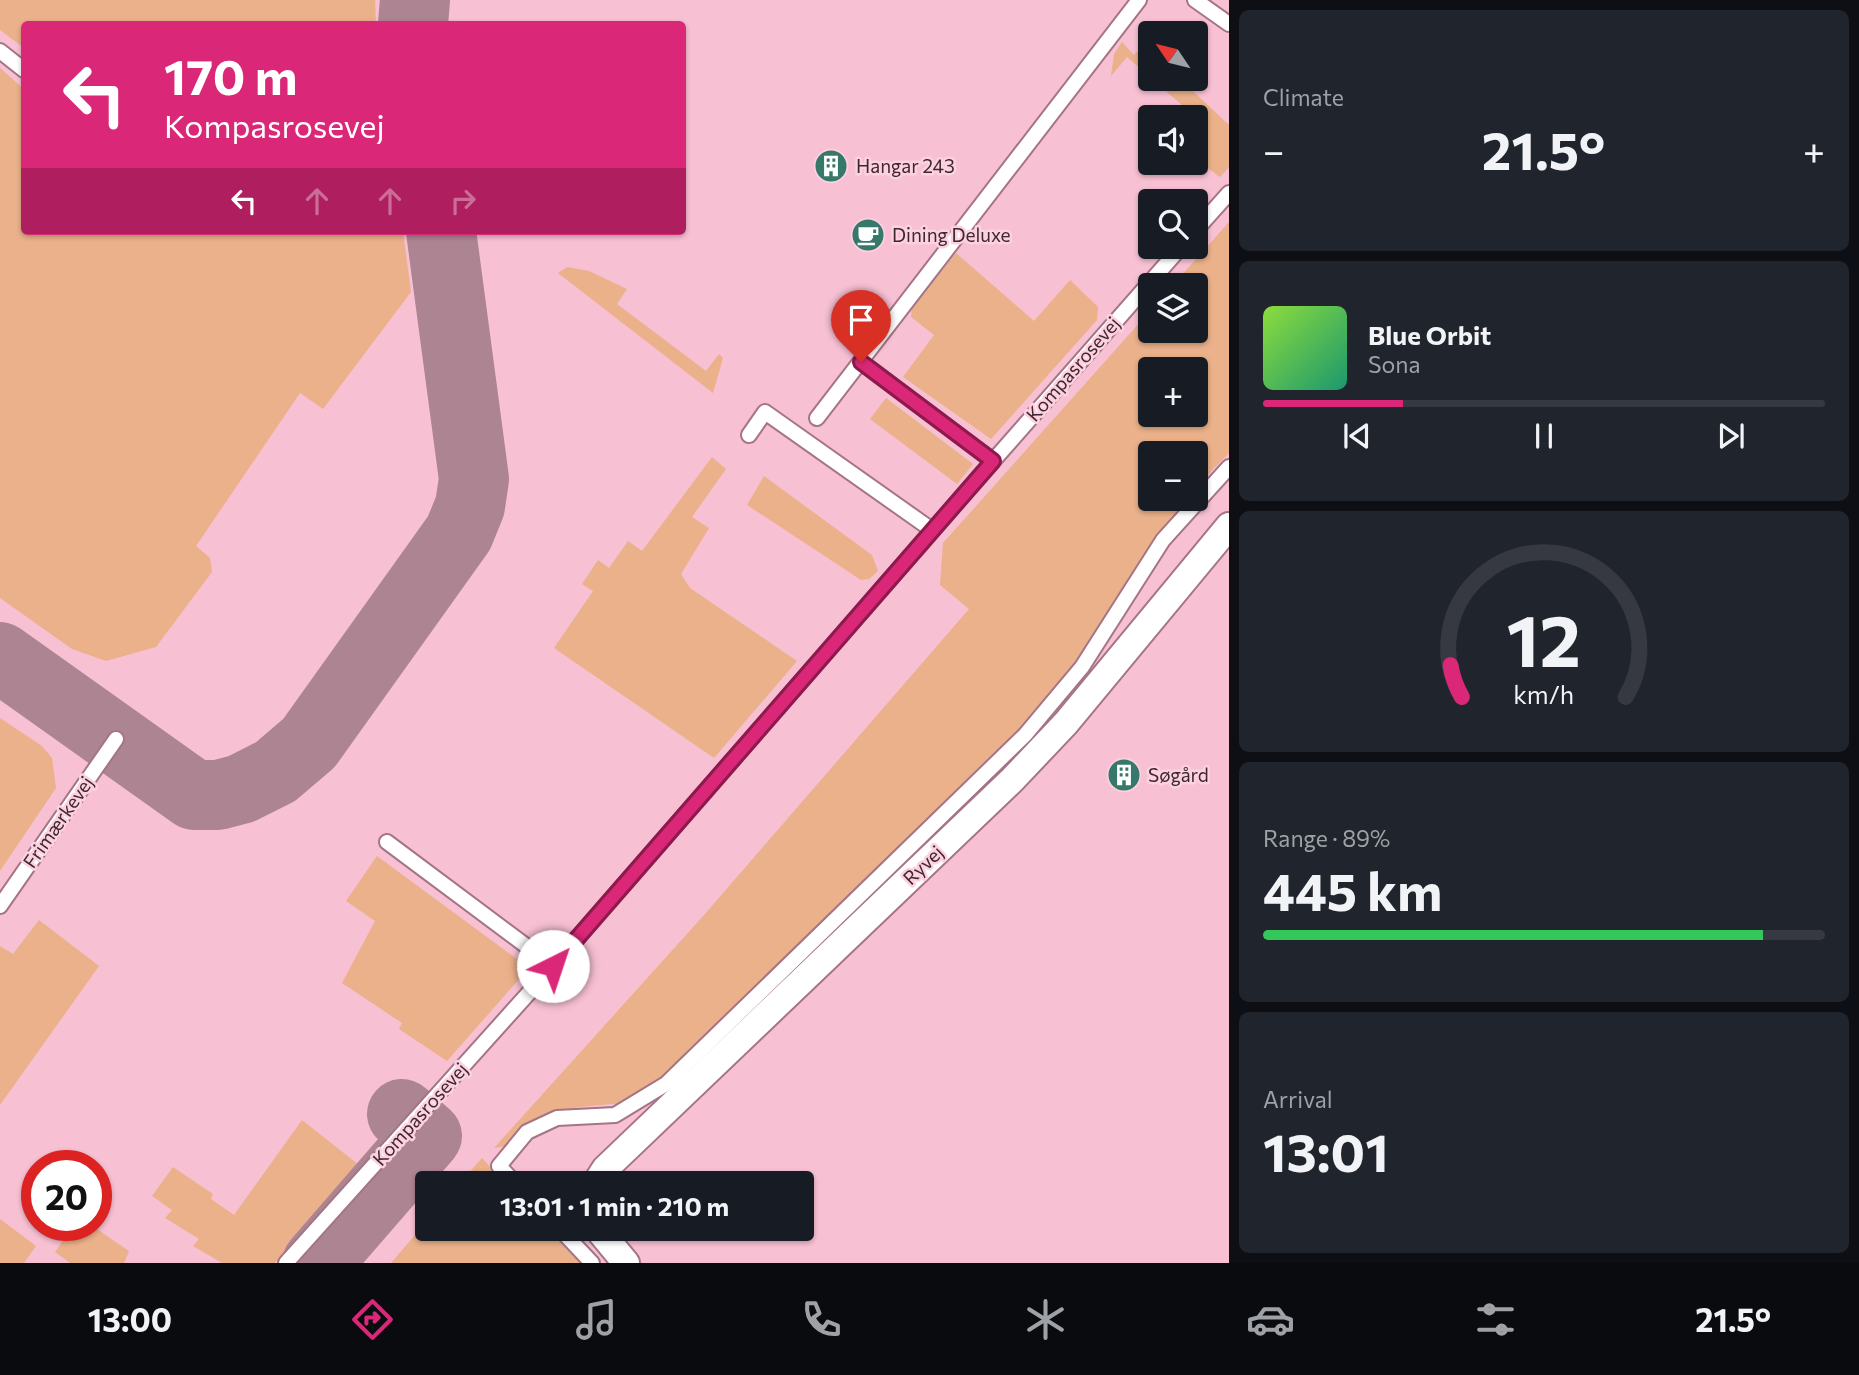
<!DOCTYPE html>
<html lang="en">
<head>
<meta charset="utf-8">
<style>
	:root { --surface:#171b24; --page:#20242c; --text:#f1f3f6; --muted:#9ea1a6; --line:#363941; --accent:#db2777 }
	body { margin:0; font-family:Commissioner,sans-serif; background:var(--page); color:var(--text); height:100vh; display:flex; flex-direction:column; font-size:26px; white-space:nowrap }
	* { box-sizing:border-box; margin:0 }
	p { font-size:23px; color:var(--muted) }
	.icon { flex:none; width:38px; height:38px; fill:none; stroke:currentColor; stroke-width:2; stroke-linecap:round; stroke-linejoin:round }
	.map { position:relative; flex:1; overflow:hidden }
	.panel { display:flex; flex-direction:column; gap:10px; padding:10px; background:#0d0f14; width:630px }
	.panel>* { flex:none }
	.hud { position:absolute; left:21px; top:21px; width:665px; height:214px; border-radius:7px; box-shadow:0 2px 5px #0004; background:#db2777; color:#fff; overflow:hidden }
	.needle { width:46px; rotate:305deg }
	.fabs { position:absolute; left:1138px; top:21px; display:grid; gap:14px }
	.fabs a { display:grid; place-items:center; width:70px; height:70px; border-radius:7px; background:var(--surface); box-shadow:0 2px 5px #0004; font-size:35px }
	.speed { position:absolute; left:21px; top:1150px; display:flex; gap:14px; font-size:35px; font-weight:700; text-align:center }
	.speed>* { display:grid; place-content:center; width:91px; height:91px; border-radius:50%; background:var(--surface); box-shadow:0 2px 5px #0004; line-height:1 }
	.speed .limit { border:10px solid #d22; background:#fff; color:#111 }
	.pin { position:absolute; display:grid; place-items:center; width:60px; height:60px; color:#fff; margin:-72px -30px; border-radius:50% 50% 50% 0; rotate:-45deg; box-shadow:0 0 7px #0007 }
	.pin .icon { rotate:45deg }
	.me { position:absolute; width:77px; margin:-38px; rotate:41deg; stroke-linejoin:round; filter:drop-shadow(0 0 5px #0008) }
	.turn { display:flex; align-items:center; gap:24px; height:147px; padding:0 28px; font-size:32px }
	.turn .icon { width:91px; height:91px; stroke-width:2.5 }
	.turn b { display:block; font-size:49px; line-height:60px }
	.lanes { display:flex; align-items:center; height:66px; padding:0 28px; background:#0003; justify-content:center; gap:35px; direction:ltr }
	.lanes .off { opacity:.35 }
	.big { font-size:52px; font-weight:700; line-height:1.1 }
	.panel .widget { flex:1; display:flex; flex-direction:column; justify-content:center; gap:10px; min-width:0; padding:0 24px; border-radius:10px; background:var(--page) }
	.panel .dial { align-items:center; gap:0 }
	.dial svg { height:182px; overflow:visible; fill:none; stroke:var(--line); stroke-width:7; stroke-linecap:round; text-anchor:middle }
	.dial text { fill:var(--text); stroke:none }
	.song { display:flex; align-items:center; gap:21px }
	.cover { width:84px; height:84px; border-radius:10px; background:linear-gradient(135deg,hsl(90 70% 55%),hsl(160 70% 35%)) }
	.played { height:7px; border-radius:4px; background:linear-gradient(90deg,var(--accent) 25%,var(--line) 25%) }
	.keys { display:flex; justify-content:space-around; direction:ltr }
	.heat { display:flex; justify-content:space-between; align-items:center; font-size:38px; direction:ltr }
	.charge { height:10px; border-radius:5px; background:linear-gradient(90deg,#34c759 89%,var(--line) 0) }
	.trip { position:absolute; left:415px; top:1171px; width:399px; height:70px; border-radius:7px; background:var(--surface); box-shadow:0 2px 5px #0004; font-weight:700; line-height:70px; text-align:center }
	.tab-bar { display:flex; height:112px; justify-content:space-around; align-items:center; background:#090b0e; color:var(--muted) }
	.tab-bar .icon { width:49px; height:49px }
	.tab-bar .selected { color:var(--accent) }
	.tab-bar b { font-size:32px; color:var(--text) }
	main { display:flex; flex:1; min-height:0 }
	.map>svg:first-child { display:block }
	.green { fill:#eab18a; fill-rule:evenodd }
	.lines { fill:none; stroke-linecap:round; stroke-linejoin:round }
	.taxiway { stroke:#ad8492; stroke-width:70 }
	.service-casing { stroke:#a57485; stroke-width:18 }
	.minor-casing { stroke:#a57485; stroke-width:30 }
	.service { stroke:#fff; stroke-width:14 }
	.minor { stroke:#fff; stroke-width:26 }
	.route-casing { stroke:#8e194d; stroke-width:18 }
	.route { stroke:#db2777; stroke-width:12 }
	.labels { text-anchor:middle; stroke-width:5; stroke-linejoin:round; paint-order:stroke }
	.poi-label { font-size:19px; fill:#3d2830; stroke:#fdd1e0; text-anchor:start }
	.street-label { font-size:19px; fill:#3d2830; stroke:#fdd1e0 }
</style>
</head>
<body>
<main>
<div class="map">
<svg width="1229" height="1263" viewBox="0 0 1229 1263">
	<rect width="100%" height="100%" fill="#f7c0d3"/>
	<g class="green">
		<path d="M0,0H375L376,24H24V48L0,30Z"/>
		<path d="M1122,42L1134,55L1143,45L1150,51V77L1127,57L1111,76L1114,54Z"/>
		<path d="M0,68L24,89V231H403L411,292L323,409L300,393L196,546L210,558L212,572L156,647L106,661L72,649L0,598Z"/>
		<path d="M1152,79H1180L1229,125V167L1220,177L1198,161L1206,149L1200,143L1205,125Z"/>
		<path d="M1229,222V453L1195,488V453H1150V499H1185L1070,671L1025,727L673,1071L623,1103L579,1107L531,1121L505,1146L494,1148L704,915L969,609L940,585L943,543L1150,311V331H1195V285H1173ZM1150,369H1195V415H1150Z"/>
		<path d="M956,253L1034,321L1070,280L1098,307L1097,320L991,439L903,377L934,335L911,317L912,305Z"/>
		<path d="M567,267L589,271L627,289L617,304L706,371L719,354L723,358L713,393L558,273Z"/>
		<path d="M886,398L973,464L957,484L870,419Z"/>
		<path d="M712,457L726,469L692,517L709,528L681,574L690,588L797,661L714,758L554,648L593,591L582,584L598,560L609,568L628,541L642,551Z"/>
		<path d="M764,476L872,555L878,571L869,579L861,580L747,505Z"/>
		<path d="M0,718L42,746L52,758L56,788L0,871Z"/>
		<path d="M377,856L529,968L447,1061L399,1029L402,1023L342,983L375,921L346,901Z"/>
		<path d="M39,920L99,966L0,1105V946L13,954Z"/>
		<path d="M302,1120L359,1165L275,1263H222L193,1246L199,1239L165,1218L172,1210L152,1196L173,1167L213,1194L211,1199L234,1215Z"/>
		<path d="M482,1158L505,1183H460Z"/>
		<path d="M0,1219L36,1246L24,1263H0Z"/>
		<path d="M427,1221V1228L547,1229L580,1263H391Z"/>
		<path d="M74,1225H91L129,1251L124,1263H70L55,1252Z"/>
	</g>
	<g class="lines">
		<g class="taxiway">
			<path d="M413,24L415,0"/>
			<path d="M0,657L194,795H218L241,789L275,772L309,743L459,533L470,506L474,479L441,231"/>
			<path d="M317,1263L427,1136L402,1114"/>
		</g>
		<defs>
			<g id="service">
				<path d="M1195,0L1229,24"/>
				<path d="M0,51L24,70"/>
				<path d="M1195,231L1229,193"/>
				<path d="M861,362L993,461L1181,247"/>
				<path d="M817,418L1139,0"/>
				<path d="M749,435L765,412L932,530"/>
				<path d="M387,842L553,966L993,461"/>
				<path d="M0,906L116,739"/>
				<path d="M515,1183L499,1166L527,1132L557,1118L615,1115L666,1084L1025,735L1082,667L1163,540L1229,467"/>
				<path d="M559,1228L592,1263"/>
				<path d="M286,1263L553,966"/>
			</g>
			<g id="minor">
				<path d="M596,1183L605,1169L1012,780L1066,723L1229,526"/>
				<path d="M597,1228L626,1263"/>
			</g>
		</defs>
		<use href="#service" class="service-casing"/>
		<use href="#minor" class="minor-casing"/>
		<use href="#service" class="service"/>
		<use href="#minor" class="minor"/>
	</g>
	<g class="lines">
		<defs>
			<path id="route" d="M553,966L993,461L861,362"/>
		</defs>
		<use href="#route" class="route-casing"/>
		<use href="#route" class="route"/>
	</g>
	<defs>
		<symbol id="building-disc" viewBox="-11 -11 22 22"><circle r="9.5" fill="#367869" stroke="#fdd1e0"/><path d="M-4-6H4V6H1V3H-1V6H-4ZM-2.5-4.3h1.7v1.8h-1.7ZM.8-4.3h1.7v1.8H.8ZM-2.5-1h1.7V.8h-1.7ZM.8-1h1.7V.8H.8Z" fill="#fff"/></symbol>
		<symbol id="cafe-disc" viewBox="-11 -11 22 22"><circle r="9.5" fill="#367869" stroke="#fdd1e0"/><path d="M-5.5-4.5H6V0H3Q3 3.5 0 3.5H-2.5Q-5.5 3.5-5.5 0ZM3-3.2v2h1.7v-2ZM-6 4.5H4V6H-6Z" fill="#fff"/></symbol>
	</defs>
	<g fill-rule="evenodd">
		<use href="#building-disc" x="812" y="147" width="38" height="38"/>
		<use href="#cafe-disc" x="849" y="216" width="38" height="38"/>
		<use href="#building-disc" x="1105" y="756" width="38" height="38"/>
	</g>
	<g class="labels">
		<g class="poi-label">
			<text x="856" y="173">Hangar 243</text>
			<text x="892" y="242">Dining Deluxe</text>
			<text x="1148" y="782">Søgård</text>
		</g>
		<g class="street-label">
			<text transform="translate(1073 369) rotate(-49)" y="7">Kompasrosevej</text>
			<text transform="translate(58 822) rotate(-55)" y="7">Frimærkevej</text>
			<text transform="translate(923 865) rotate(-44)" y="7">Ryvej</text>
			<text transform="translate(420 1114) rotate(-48)" y="7">Kompasrosevej</text>
		</g>
	</g>
</svg>
<div class="fabs">
<a><svg class="needle" viewBox="-14 -14 28 28"><path d="M0-13l5 13h-10z" fill="#e53935"/><path d="M0 13l5-13h-10z" fill="#9ea1a6"/></svg></a>
<a><svg class="icon" aria-label="sound" viewBox="0 0 24 24"><path d="M4 9h4l5-4v14l-5-4H4zM17 9q2 3 0 6"/></svg></a>
<a><svg class="icon" aria-label="search" viewBox="0 0 24 24"><circle cx="10" cy="10" r="6"/><path d="M15 15l6 6"/></svg></a>
<a><svg class="icon" aria-label="layers" viewBox="0 0 24 24"><path d="M12 4l9 5-9 5-9-5zM3 14l9 5 9-5"/></svg></a>
<a>+</a>
<a>−</a>
</div>
<div class="speed"><div class="limit">20</div></div>
<div class="pin" style="left:861px;top:362px;background:#d93025"><svg class="icon" aria-label="arrive" viewBox="0 0 24 24"><path d="M6 21V4h12l-3 4 3 4H6"/></svg></div>
<svg class="me" style="left:553px;top:966px" viewBox="-20 -20 40 40"><circle r="19" fill="#fff"/><path d="M0-13L10 11 0 6-10 11z" fill="#db2777"/></svg>
<div class="trip">13:01 · 1 min · 210 m</div>
<div class="hud">
<div class="turn"><svg class="icon" aria-label="left" viewBox="0 0 24 24"><path d="M17 20v-9H6M10 6l-5 5 5 5"/></svg><div><b>170 m</b>Kompasrosevej</div></div>
<div class="lanes"><svg class="icon" aria-label="left" viewBox="0 0 24 24"><path d="M17 20v-9H6M10 6l-5 5 5 5"/></svg><svg class="icon off" aria-label="ahead" viewBox="0 0 24 24"><path d="M12 20V5M6 11l6-6 6 6"/></svg><svg class="icon off" aria-label="ahead" viewBox="0 0 24 24"><path d="M12 20V5M6 11l6-6 6 6"/></svg><svg class="icon off" aria-label="right" viewBox="0 0 24 24"><path d="M7 20v-9h11M14 6l5 5-5 5"/></svg></div>
</div>
</div>
<section class="panel">
<div class="widget"><p>Climate</p>
<div class="heat"><a>−</a><b class="big">21.5°</b><a>+</a></div>
</div>
<div class="widget">
<div class="song"><i class="cover"></i><div><b>Blue Orbit</b><p>Sona</p></div></div>
<div class="played"></div>
<div class="keys"><svg class="icon" aria-label="previous" viewBox="0 0 24 24"><path d="M18 5L8 12l10 7zM5 5v14"/></svg><svg class="icon" aria-label="pause" viewBox="0 0 24 24"><path d="M8 5v14M16 5v14"/></svg><svg class="icon" aria-label="next" viewBox="0 0 24 24"><path d="M6 5l10 7-10 7zM19 5v14"/></svg></div>
</div>
<div class="widget dial"><svg viewBox="0 0 100 80">
<path d="M14 69A42 42 0 1 1 86 69"/>
<path d="M14 69A42 42 0 0 1 9 55" stroke="#db2777"/>
<text x="50" y="56" font-size="32" font-weight="700">12</text>
<text x="50" y="72" font-size="11">km/h</text>
</svg></div>
<div class="widget"><p>Range · 89%</p><b class="big">445 km</b><div class="charge"></div></div>
<div class="widget"><p>Arrival</p><b class="big">13:01</b></div>
</section>
</main>
<nav class="tab-bar">
<b>13:00</b>
<svg class="icon selected" aria-label="directions" viewBox="0 0 24 24"><path d="M12 3l9 9-9 9-9-9zM9 14v-3h6M13 9l2 2-2 2"/></svg>
<svg class="icon" aria-label="music" viewBox="0 0 24 24"><path d="M9 18V5l10-2v13"/><circle cx="6" cy="18" r="3"/><circle cx="16" cy="16" r="3"/></svg>
<svg class="icon" aria-label="phone" viewBox="0 0 24 24"><path d="M5 4h4l2 5-3 2q2 4 5 5l2-3 5 2v4C11 20 4 13 5 4z"/></svg>
<svg class="icon" aria-label="climate" viewBox="0 0 24 24"><path d="M12 3v18M4 7l16 10M4 17L20 7"/></svg>
<svg class="icon" aria-label="car" viewBox="0 0 24 24"><path d="M5 17H2v-5l4-1 3-4h7l3 4 3 1v5h-3M9 17h6M6 11h13"/><circle cx="7" cy="17" r="2"/><circle cx="17" cy="17" r="2"/></svg>
<svg class="icon" aria-label="filters" viewBox="0 0 24 24"><path d="M4 7h16M4 17h16"/><circle cx="9" cy="7" r="2"/><circle cx="15" cy="17" r="2"/></svg>
<b>21.5°</b>
</nav>
</body>
</html>
